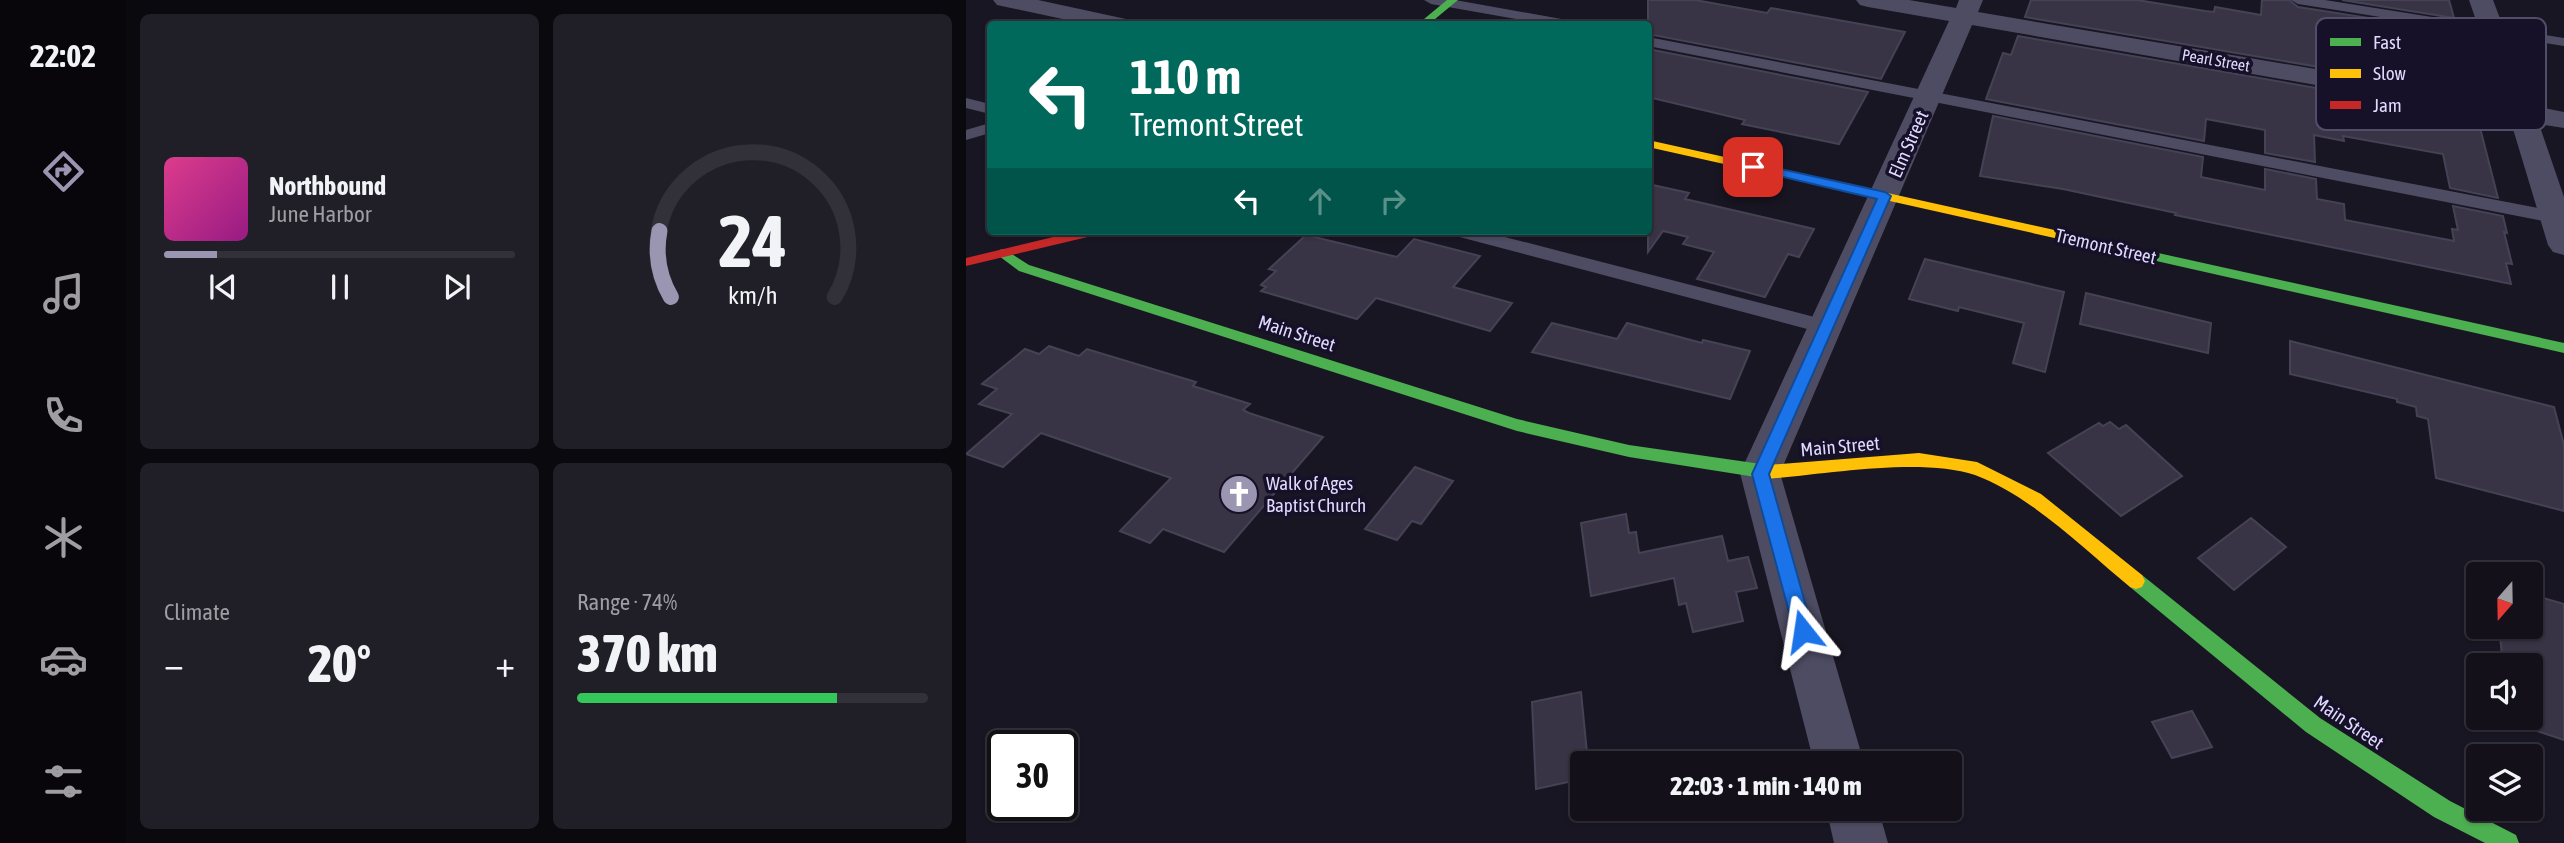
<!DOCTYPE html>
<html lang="en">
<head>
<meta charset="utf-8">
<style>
	:root { --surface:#13101a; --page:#201e27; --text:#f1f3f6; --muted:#9d9da2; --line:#323039; --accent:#9a95b1 }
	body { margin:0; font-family:"Asap Condensed",sans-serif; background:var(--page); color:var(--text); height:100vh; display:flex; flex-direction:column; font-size:26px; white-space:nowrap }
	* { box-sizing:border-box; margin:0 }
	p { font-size:23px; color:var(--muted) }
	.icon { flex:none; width:38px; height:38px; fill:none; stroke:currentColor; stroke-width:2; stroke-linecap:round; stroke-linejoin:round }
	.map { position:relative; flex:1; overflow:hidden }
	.drawer { display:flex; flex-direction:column; gap:14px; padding:14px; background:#0a090e; width:840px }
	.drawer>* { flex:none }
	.top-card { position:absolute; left:21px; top:21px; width:665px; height:214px; border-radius:7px; box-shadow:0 2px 5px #0004,0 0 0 2px var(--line); background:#00695c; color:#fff; overflow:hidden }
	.needle { width:46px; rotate:200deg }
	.fabs { position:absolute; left:1500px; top:562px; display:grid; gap:14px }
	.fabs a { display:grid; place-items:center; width:77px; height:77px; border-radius:7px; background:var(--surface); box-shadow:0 2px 5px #0004,0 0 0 2px var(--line); font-size:35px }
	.speed { position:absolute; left:21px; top:730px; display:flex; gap:14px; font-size:35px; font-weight:700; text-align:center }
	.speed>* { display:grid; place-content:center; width:91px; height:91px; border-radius:50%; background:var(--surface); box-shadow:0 2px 5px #0004,0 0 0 2px var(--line); line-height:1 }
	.speed .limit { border:4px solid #111; border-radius:10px; background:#fff; color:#111 }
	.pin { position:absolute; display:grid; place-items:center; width:60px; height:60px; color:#fff; margin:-30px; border-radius:14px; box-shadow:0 4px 10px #0006 }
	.me { position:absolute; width:77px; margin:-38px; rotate:345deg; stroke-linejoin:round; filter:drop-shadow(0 0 5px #0008) }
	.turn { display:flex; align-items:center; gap:24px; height:147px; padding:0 28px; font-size:32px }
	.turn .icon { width:91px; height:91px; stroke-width:2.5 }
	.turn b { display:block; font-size:49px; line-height:60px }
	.lanes { display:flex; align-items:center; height:66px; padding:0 28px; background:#0003; justify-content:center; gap:35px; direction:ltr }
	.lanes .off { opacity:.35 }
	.big { font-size:52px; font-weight:800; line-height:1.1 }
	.drawer .card { flex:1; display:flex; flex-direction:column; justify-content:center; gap:10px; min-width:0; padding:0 24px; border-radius:10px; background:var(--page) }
	.drawer .dial { align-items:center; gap:0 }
	.dial svg { height:182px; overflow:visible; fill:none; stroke:var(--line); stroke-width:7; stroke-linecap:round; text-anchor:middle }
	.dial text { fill:var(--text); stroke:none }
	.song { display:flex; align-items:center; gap:21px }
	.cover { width:84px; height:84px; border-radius:10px; background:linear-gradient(135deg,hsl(330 70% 55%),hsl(310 70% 35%)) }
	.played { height:7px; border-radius:4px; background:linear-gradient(90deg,var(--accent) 15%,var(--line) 15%) }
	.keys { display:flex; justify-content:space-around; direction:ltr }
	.heat { display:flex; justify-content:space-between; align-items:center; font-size:38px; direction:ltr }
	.charge { height:10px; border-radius:5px; background:linear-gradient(90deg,#34c759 74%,var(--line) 0) }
	.drawer .tiles { flex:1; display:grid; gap:14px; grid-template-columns:repeat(2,1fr) }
	.trip { position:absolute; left:604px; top:751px; width:392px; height:70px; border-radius:7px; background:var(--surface); box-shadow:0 2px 5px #0004,0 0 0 2px var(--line); font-weight:800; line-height:70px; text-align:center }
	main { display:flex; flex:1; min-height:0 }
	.tab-bar { display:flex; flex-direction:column; width:126px; justify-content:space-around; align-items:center; background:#08060a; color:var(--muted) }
	.tab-bar .icon { width:49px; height:49px }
	.tab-bar .selected { color:var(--accent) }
	.tab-bar b { font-size:32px; color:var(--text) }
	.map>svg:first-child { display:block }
	.building { fill:#383445; stroke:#464256; stroke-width:2 }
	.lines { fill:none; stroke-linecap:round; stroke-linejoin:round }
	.lane { fill:#4e4c63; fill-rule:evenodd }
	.street { fill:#4e4c63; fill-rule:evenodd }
	.fast { fill:#4caf50; fill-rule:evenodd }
	.slow { fill:#ffc107; fill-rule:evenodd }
	.jam { fill:#c62828; fill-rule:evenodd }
	.route { fill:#1a73e8; stroke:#114b97; stroke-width:2 }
	.labels { text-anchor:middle; stroke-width:7; stroke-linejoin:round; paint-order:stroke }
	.far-street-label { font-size:16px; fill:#dfdafe; stroke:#161128 }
	.street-label { font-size:19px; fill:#dfdafe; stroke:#161128 }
	.poi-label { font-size:19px; fill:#dfdafe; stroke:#161128; text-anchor:start }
	.key { fill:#161128; stroke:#524d68; stroke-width:2 }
	.key-label { font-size:19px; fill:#dfdafe }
</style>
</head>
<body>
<main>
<nav class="tab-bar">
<b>22:02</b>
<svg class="icon selected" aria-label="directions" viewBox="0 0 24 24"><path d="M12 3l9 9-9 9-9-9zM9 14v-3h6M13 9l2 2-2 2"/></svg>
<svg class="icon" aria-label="music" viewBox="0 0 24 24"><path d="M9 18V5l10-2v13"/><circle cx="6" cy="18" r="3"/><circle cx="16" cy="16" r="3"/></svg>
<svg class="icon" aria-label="phone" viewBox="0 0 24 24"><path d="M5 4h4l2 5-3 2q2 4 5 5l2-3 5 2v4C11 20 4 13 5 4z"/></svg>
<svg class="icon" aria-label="climate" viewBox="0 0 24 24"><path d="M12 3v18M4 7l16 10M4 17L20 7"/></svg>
<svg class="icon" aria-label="car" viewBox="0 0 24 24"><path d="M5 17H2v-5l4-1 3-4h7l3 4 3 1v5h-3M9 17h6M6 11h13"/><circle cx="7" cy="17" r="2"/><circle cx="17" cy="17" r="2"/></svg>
<svg class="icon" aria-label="filters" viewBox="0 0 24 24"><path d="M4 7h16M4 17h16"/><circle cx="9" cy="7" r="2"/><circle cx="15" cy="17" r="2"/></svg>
</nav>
<section class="drawer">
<div class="tiles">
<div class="card">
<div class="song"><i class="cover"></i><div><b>Northbound</b><p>June Harbor</p></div></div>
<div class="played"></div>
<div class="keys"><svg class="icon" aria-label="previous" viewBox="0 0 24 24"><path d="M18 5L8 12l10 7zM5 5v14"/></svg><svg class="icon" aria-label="pause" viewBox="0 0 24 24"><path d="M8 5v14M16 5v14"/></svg><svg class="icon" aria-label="next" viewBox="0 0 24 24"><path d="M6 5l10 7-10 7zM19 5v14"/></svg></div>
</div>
<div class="card dial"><svg viewBox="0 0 100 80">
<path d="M14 69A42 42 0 1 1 86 69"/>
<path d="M14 69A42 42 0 0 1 9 40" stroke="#9a95b1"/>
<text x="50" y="56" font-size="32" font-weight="700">24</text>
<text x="50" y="72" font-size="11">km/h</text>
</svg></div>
<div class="card"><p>Climate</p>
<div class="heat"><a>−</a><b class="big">20°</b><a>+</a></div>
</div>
<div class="card"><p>Range · 74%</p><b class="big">370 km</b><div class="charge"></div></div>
</div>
</section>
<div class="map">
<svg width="1598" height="843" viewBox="0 0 1598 843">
	<rect width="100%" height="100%" fill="#191623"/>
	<g class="building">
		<path d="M682,0H729L801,13L805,8L939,32L915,79L682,34Z"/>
		<path d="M1065,0H1171L1239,11L1248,12L1249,7L1295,15L1296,0H1323L1332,7L1492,32L1498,34L1507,81L1502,80L1506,93L1059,17Z"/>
		<path d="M1376,0H1483L1488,18Z"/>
		<path d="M1052,36L1511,116L1532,198L1484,188L1477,154L1377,136L1378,141L1348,135L1349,162L1299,153V130L1240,119L1238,141L1020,99L1037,53L1045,55Z"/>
		<path d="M682,49L902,92L873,144L776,124L779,120L682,97Z"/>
		<path d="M1027,116L1237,157L1235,177L1299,190V169L1350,179L1351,199L1378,204L1379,220L1488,241L1486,229L1492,230L1487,206L1537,216L1541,233L1538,232L1546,264L1540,263L1545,284L1209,215L1210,213L1097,189L1014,176Z"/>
		<path d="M682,184L723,193L719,199L848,229L833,257L822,254L799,297L731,279L748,252L717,244L722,237L697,231L682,252Z"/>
		<path d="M340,235L431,257L448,239L514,256L487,287L546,303L524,331L410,298L391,319L295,291L300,287L295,285L310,271L303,269Z"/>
		<path d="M959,259L1098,292L1079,372L1047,363L1058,323L993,307L992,311L943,299Z"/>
		<path d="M1120,293L1245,323L1242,353L1114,324Z"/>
		<path d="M586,323L651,339L661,323L736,343L737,340L784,351L764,399L566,352Z"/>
		<path d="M1324,341L1588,407L1598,445V511L1470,478L1462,419L1451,416L1450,407L1431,402V399L1324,374Z"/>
		<path d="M83,346L113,356L121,349L230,382L227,386L284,404L277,410L283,413L357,437L258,552L197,529L184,543L154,531L205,478L75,433L37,467L0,454L46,414L13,404L31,389L16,384L59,349L73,354Z"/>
		<path d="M1144,422L1153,429L1160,425L1216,476L1155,516L1082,453L1133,423L1137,426Z"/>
		<path d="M449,467L487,481L455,524L446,521L431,540L399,529Z"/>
		<path d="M660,514L663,533L670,532L673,553L756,536L762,561L782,557L791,588L770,592L777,621L727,632L720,603L713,605L708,578L625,596L615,523Z"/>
		<path d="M1285,518L1320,547L1268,590L1232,558Z"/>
		<path d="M1564,594L1598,604V740L1544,722V718H1564V665H1537L1533,626H1564Z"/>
		<path d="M615,692L622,763H616V779L570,789L566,702Z"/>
		<path d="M1226,711L1246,747L1206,758L1186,722Z"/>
	</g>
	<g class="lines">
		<g class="lane">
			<path d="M458,0H489L601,20L608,24H579L465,4Z"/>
			<path d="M1325,0H1359L1598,38V46L1332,4Z"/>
			<path d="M682,37L1598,213V225L682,46Z"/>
			<path d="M0,98L24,104V114L0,108Z"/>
			<path d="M24,123V133L0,140V130Z"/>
			<path d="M484,231H516L860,320L867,322L870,327L867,332L860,334L486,235Z"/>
		</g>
		<g class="street">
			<path d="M27,0H72L160,19L163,24H120L31,5Z"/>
			<path d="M890,0H943L990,8L993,0H1017L1012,12L1538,101L1503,0H1527L1567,106L1598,112V128L1573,124L1598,197V255L1587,252L1582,245L1544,119L1006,25L814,473L898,763H848L774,473L983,21L902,7L894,5Z"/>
			<path d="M860,808H912L922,843H868Z"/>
		</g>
		<g class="fast">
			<path d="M481,0H492L463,24H452Z"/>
			<path d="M1120,237L1598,343V353L1115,244V238Z"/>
			<path d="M38,249L63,265L551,419L663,445L802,465L808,467L810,472L808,477L802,479L663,457L551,431L53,271L33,256V250Z"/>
			<path d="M1170,573L1176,575L1354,718L1484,801L1550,835L1553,843H1519L1468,817L1340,732L1164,587L1161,581L1164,575Z"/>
		</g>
		<g class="slow">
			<path d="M682,140L1120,237L1127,241L1120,245L682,147Z"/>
			<path d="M953,453L1011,462L1075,494L1176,575L1179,581L1176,587L1170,589L1164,587C1119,550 1064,495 1009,475C956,457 859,474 802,479L796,477L794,472L796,467L802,465Z"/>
		</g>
		<path class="jam" d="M112,231H136L130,235L0,266V258Z"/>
	</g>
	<path class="route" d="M787,163L919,192L925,196L803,474L847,631L844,638L837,640L831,638L828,631L786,474L911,199L783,169L781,167Z"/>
	<defs>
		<symbol id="church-disc" viewBox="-11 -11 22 22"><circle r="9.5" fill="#9a95b1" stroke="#161128"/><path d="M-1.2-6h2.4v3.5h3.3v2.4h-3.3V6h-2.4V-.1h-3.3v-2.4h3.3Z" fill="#fff"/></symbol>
	</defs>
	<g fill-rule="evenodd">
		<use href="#church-disc" x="251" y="472" width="44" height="44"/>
	</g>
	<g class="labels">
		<g class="far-street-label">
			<text transform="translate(1250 60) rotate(10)" y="6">Pearl Street</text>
		</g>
		<g class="street-label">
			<text transform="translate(942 144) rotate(-66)" y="7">Elm Street</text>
			<text transform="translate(1140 246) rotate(13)" y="7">Tremont Street</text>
			<text transform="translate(331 333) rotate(18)" y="7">Main Street</text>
			<text transform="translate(874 446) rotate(-5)" y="7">Main Street</text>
			<text transform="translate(1383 722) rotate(34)" y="7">Main Street</text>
		</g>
		<g class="poi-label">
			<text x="300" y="490">Walk of Ages<tspan x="300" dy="22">Baptist Church</tspan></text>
		</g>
	</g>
	<rect x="1350" y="18" width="230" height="112" rx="10" class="key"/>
	<rect x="1364" y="38" width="31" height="8" fill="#4caf50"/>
	<rect x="1364" y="69" width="31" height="9" fill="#ffc107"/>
	<rect x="1364" y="101" width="31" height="8" fill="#c62828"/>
	<g class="key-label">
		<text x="1407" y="49">Fast</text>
		<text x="1407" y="80">Slow</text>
		<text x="1407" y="112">Jam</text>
	</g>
</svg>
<div class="fabs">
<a><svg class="needle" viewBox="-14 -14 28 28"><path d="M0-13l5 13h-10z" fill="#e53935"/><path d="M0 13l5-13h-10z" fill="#9d9da2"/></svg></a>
<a><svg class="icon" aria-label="sound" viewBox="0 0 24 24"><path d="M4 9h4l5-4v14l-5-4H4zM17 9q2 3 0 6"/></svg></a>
<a><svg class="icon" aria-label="layers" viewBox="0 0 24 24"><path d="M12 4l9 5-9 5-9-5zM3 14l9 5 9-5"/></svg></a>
</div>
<div class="speed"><div class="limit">30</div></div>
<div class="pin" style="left:787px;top:167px;background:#d93025"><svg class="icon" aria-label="arrive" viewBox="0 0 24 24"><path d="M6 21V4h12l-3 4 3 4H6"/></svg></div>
<svg class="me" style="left:837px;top:631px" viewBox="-20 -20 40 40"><path d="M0-17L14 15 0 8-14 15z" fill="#1a73e8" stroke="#fff" stroke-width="4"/></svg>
<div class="trip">22:03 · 1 min · 140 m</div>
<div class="top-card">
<div class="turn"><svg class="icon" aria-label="left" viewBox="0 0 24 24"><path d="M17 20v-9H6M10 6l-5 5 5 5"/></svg><div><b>110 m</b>Tremont Street</div></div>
<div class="lanes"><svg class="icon" aria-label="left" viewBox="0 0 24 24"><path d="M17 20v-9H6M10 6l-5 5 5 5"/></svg><svg class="icon off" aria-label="ahead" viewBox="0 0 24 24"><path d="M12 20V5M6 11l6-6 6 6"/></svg><svg class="icon off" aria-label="right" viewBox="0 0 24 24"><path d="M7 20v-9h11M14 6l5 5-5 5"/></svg></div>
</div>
</div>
</main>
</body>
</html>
